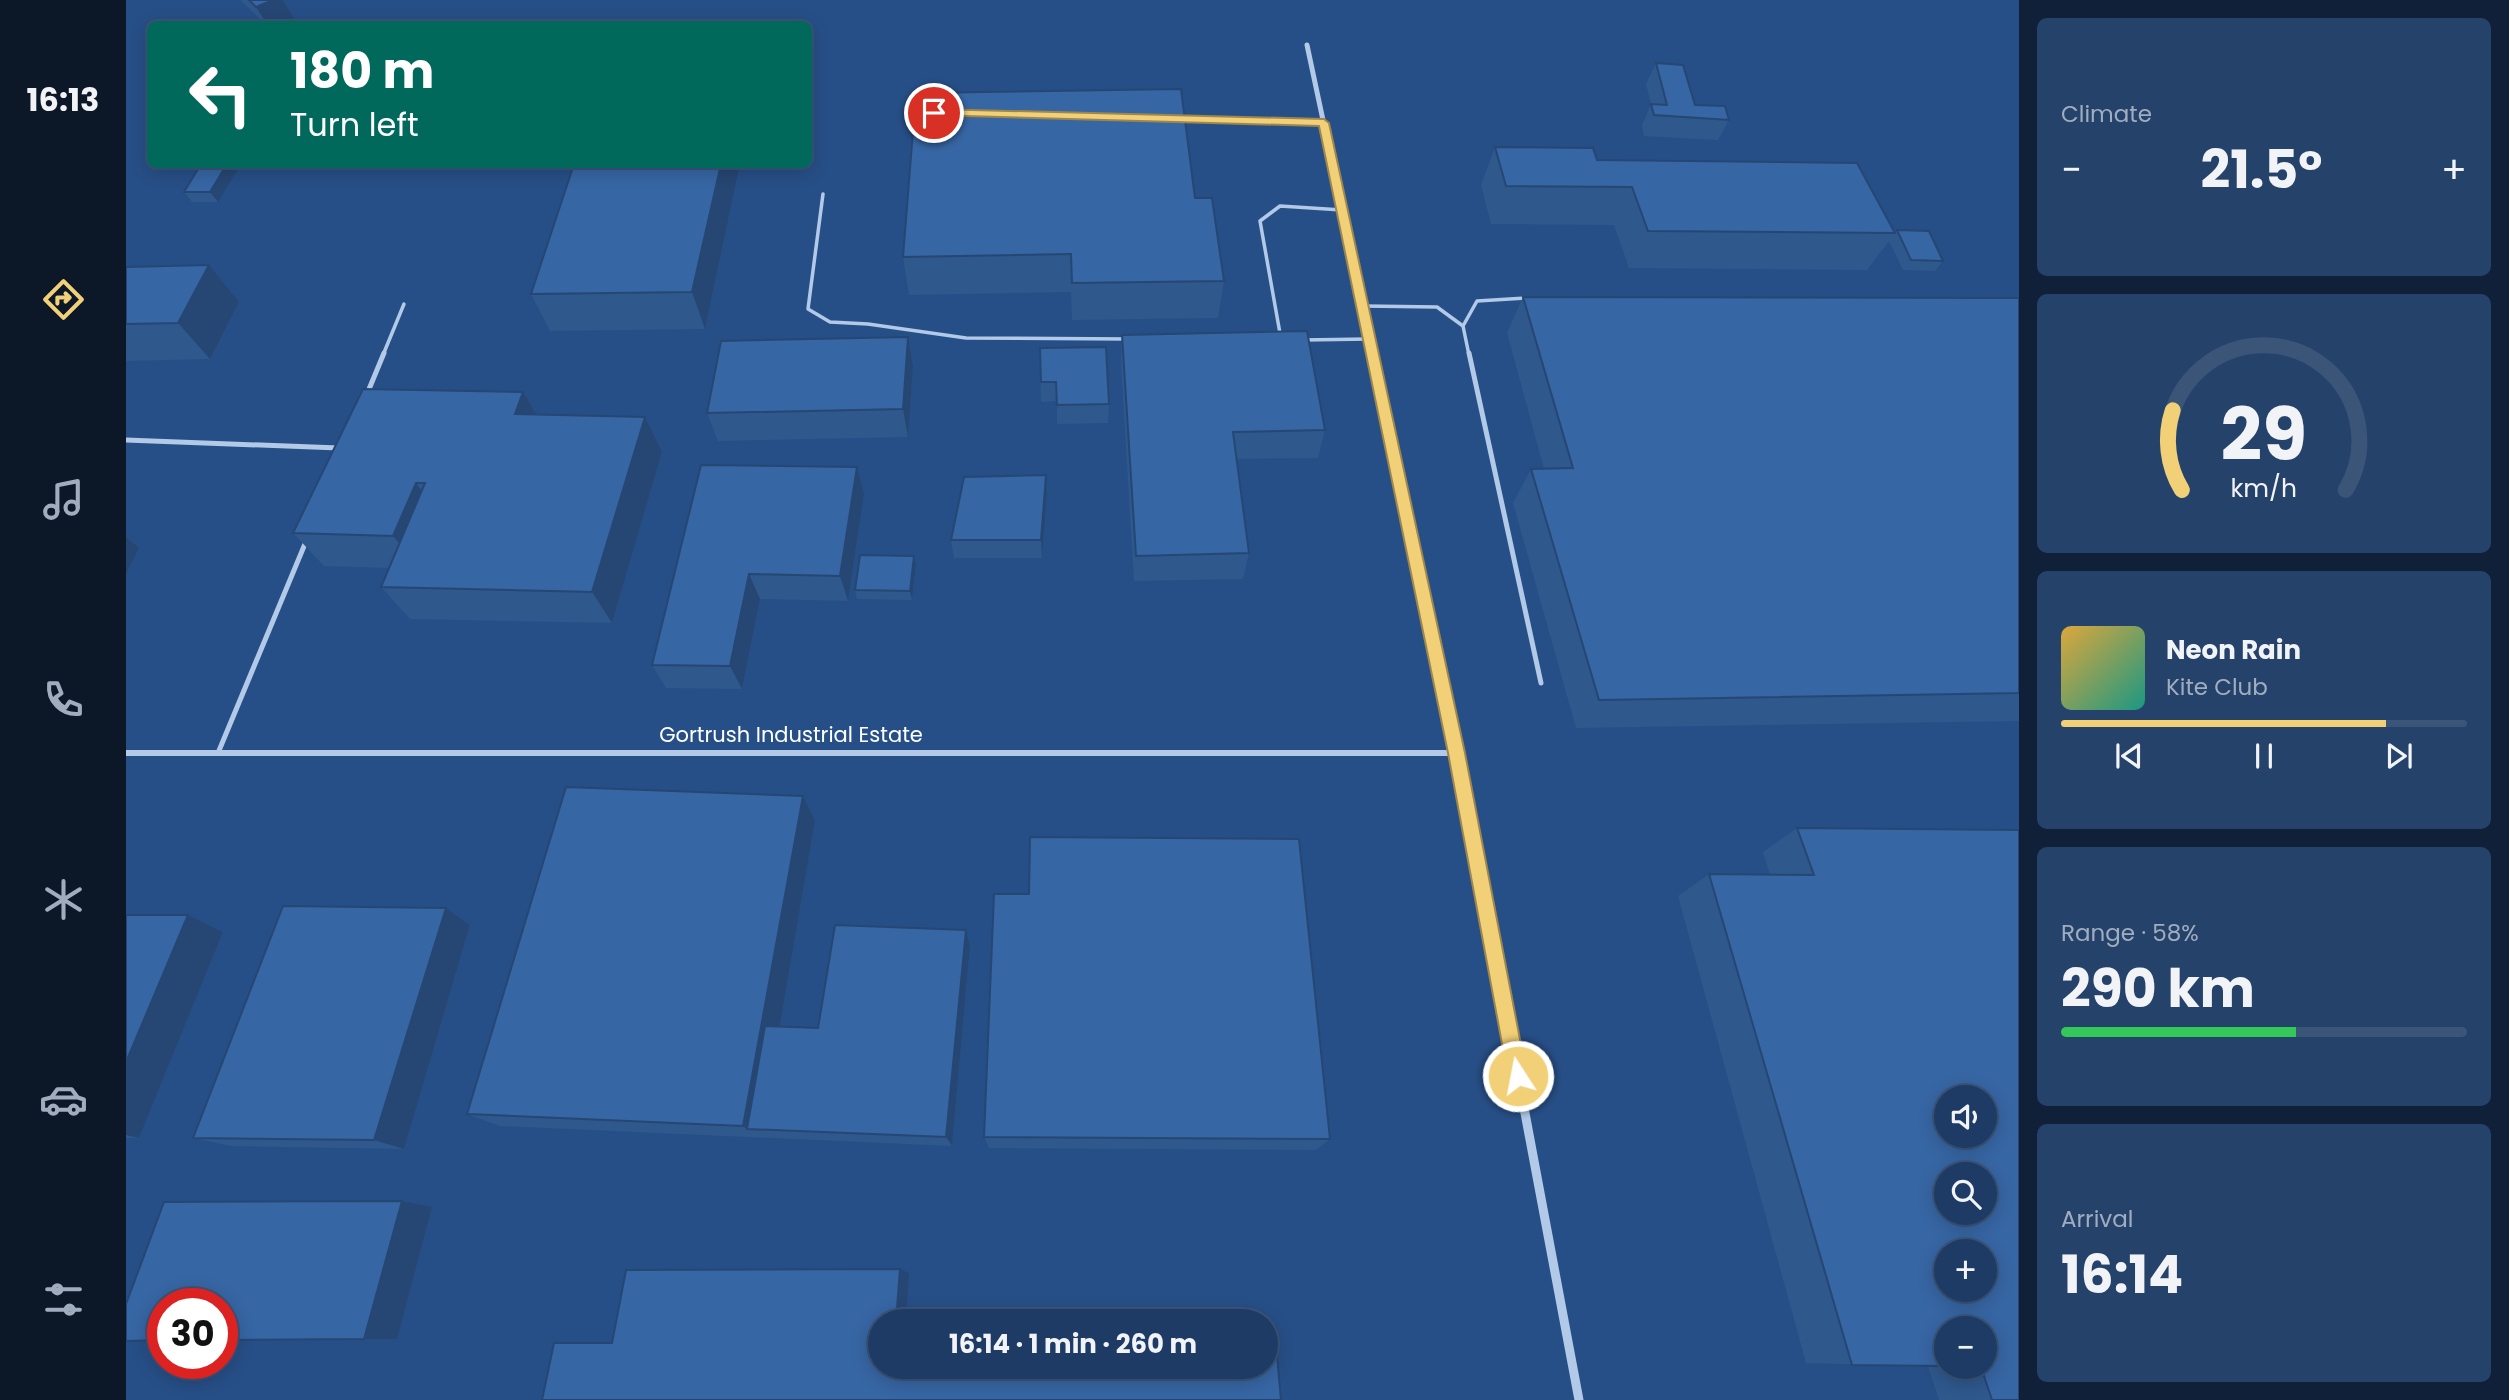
<!DOCTYPE html>
<html lang="en">
<head>
<meta charset="utf-8">
<style>
	:root { --surface:#1d3b65; --page:#25426b; --text:#f1f3f6; --muted:#a0adbf; --line:#3b5579; --accent:#f1d078 }
	body { margin:0; font-family:Poppins,sans-serif; background:var(--page); color:var(--text); height:100vh; display:flex; flex-direction:column; font-size:26px; white-space:nowrap }
	* { box-sizing:border-box; margin:0 }
	p { font-size:23px; color:var(--muted) }
	.icon { flex:none; width:38px; height:38px; fill:none; stroke:currentColor; stroke-width:2; stroke-linecap:round; stroke-linejoin:round }
	.map { position:relative; flex:1; overflow:hidden }
	.drawer { display:flex; flex-direction:column; gap:18px; padding:18px; background:#102038; width:490px }
	.drawer>* { flex:none }
	.banner { position:absolute; left:21px; top:21px; width:665px; height:147px; border-radius:10px; box-shadow:0 4px 18px #0003,0 0 0 2px var(--line); background:#00695c; color:#fff; overflow:hidden }
	.fabs { position:absolute; left:1808px; top:1085px; display:grid; gap:14px }
	.fabs a { display:grid; place-items:center; width:63px; height:63px; border-radius:50%; background:var(--surface); box-shadow:0 4px 18px #0003,0 0 0 2px var(--line); font-size:35px }
	.speed { position:absolute; left:21px; top:1288px; display:flex; gap:14px; font-size:35px; font-weight:700; text-align:center }
	.speed>* { display:grid; place-content:center; width:91px; height:91px; border-radius:50%; background:var(--surface); box-shadow:0 4px 18px #0003,0 0 0 2px var(--line); line-height:1 }
	.speed .limit { border:10px solid #d22; background:#fff; color:#111 }
	.pin { position:absolute; display:grid; place-items:center; width:60px; height:60px; color:#fff; margin:-30px; border:4px solid #fff; border-radius:50%; box-shadow:0 2px 7px #0007 }
	.me { position:absolute; width:77px; margin:-38px; rotate:349deg; stroke-linejoin:round; filter:drop-shadow(0 0 5px #0008) }
	.turn { display:flex; align-items:center; gap:24px; height:147px; padding:0 28px; font-size:32px }
	.turn .icon { width:91px; height:91px; stroke-width:2.5 }
	.turn b { display:block; font-size:49px; line-height:60px }
	.big { font-size:52px; font-weight:700; line-height:1.1 }
	.drawer .tile { flex:1; display:flex; flex-direction:column; justify-content:center; gap:10px; min-width:0; padding:0 24px; border-radius:10px; background:var(--page) }
	.drawer .dial { align-items:center; gap:0 }
	.dial svg { height:182px; overflow:visible; fill:none; stroke:var(--line); stroke-width:7; stroke-linecap:round; text-anchor:middle }
	.dial text { fill:var(--text); stroke:none }
	.song { display:flex; align-items:center; gap:21px }
	.cover { width:84px; height:84px; border-radius:10px; background:linear-gradient(135deg,hsl(40 70% 55%),hsl(170 70% 35%)) }
	.played { height:7px; border-radius:4px; background:linear-gradient(90deg,var(--accent) 80%,var(--line) 80%) }
	.keys { display:flex; justify-content:space-around; direction:ltr }
	.heat { display:flex; justify-content:space-between; align-items:center; font-size:38px; direction:ltr }
	.charge { height:10px; border-radius:5px; background:linear-gradient(90deg,#34c759 58%,var(--line) 0) }
	.trip { position:absolute; left:742px; top:1309px; width:410px; height:70px; border-radius:35px; background:var(--surface); box-shadow:0 4px 18px #0003,0 0 0 2px var(--line); font-weight:700; line-height:70px; text-align:center }
	main { display:flex; flex:1; min-height:0 }
	.dock { display:flex; flex-direction:column; width:126px; justify-content:space-around; align-items:center; background:#0c1828; color:var(--muted) }
	.dock .icon { width:49px; height:49px }
	.dock .current { color:var(--accent) }
	.dock b { font-size:32px; color:var(--text) }
	.map>svg:first-child { display:block }
	.lines { fill:none; stroke-linecap:round; stroke-linejoin:round }
	.service-far1 { stroke:#b2cae8; stroke-width:3.5 }
	.service { stroke:#b2cae8; stroke-width:5 }
	.minor-far2 { stroke:#b2cae8; stroke-width:5 }
	.minor-far1 { stroke:#b2cae8; stroke-width:6 }
	.minor { stroke:#b2cae8; stroke-width:9 }
	.wall { fill:#2f588d; fill-rule:evenodd }
	.shaded-wall { fill:#264773 }
	.building { fill:#3766a4; stroke:#264773; stroke-width:2; fill-rule:evenodd }
	.route { fill:#f1d078; stroke:#9d874e; stroke-width:2 }
	.labels { text-anchor:middle; stroke-width:7; stroke-linejoin:round; paint-order:stroke }
	.street-label { font-size:21px; fill:#fff; stroke:#274f87 }
</style>
</head>
<body>
<main>
<nav class="dock">
<b>16:13</b>
<svg class="icon current" aria-label="directions" viewBox="0 0 24 24"><path d="M12 3l9 9-9 9-9-9zM9 14v-3h6M13 9l2 2-2 2"/></svg>
<svg class="icon" aria-label="music" viewBox="0 0 24 24"><path d="M9 18V5l10-2v13"/><circle cx="6" cy="18" r="3"/><circle cx="16" cy="16" r="3"/></svg>
<svg class="icon" aria-label="phone" viewBox="0 0 24 24"><path d="M5 4h4l2 5-3 2q2 4 5 5l2-3 5 2v4C11 20 4 13 5 4z"/></svg>
<svg class="icon" aria-label="climate" viewBox="0 0 24 24"><path d="M12 3v18M4 7l16 10M4 17L20 7"/></svg>
<svg class="icon" aria-label="car" viewBox="0 0 24 24"><path d="M5 17H2v-5l4-1 3-4h7l3 4 3 1v5h-3M9 17h6M6 11h13"/><circle cx="7" cy="17" r="2"/><circle cx="17" cy="17" r="2"/></svg>
<svg class="icon" aria-label="filters" viewBox="0 0 24 24"><path d="M4 7h16M4 17h16"/><circle cx="9" cy="7" r="2"/><circle cx="15" cy="17" r="2"/></svg>
</nav>
<div class="map">
<svg width="1893" height="1400" viewBox="0 0 1893 1400">
	<rect width="100%" height="100%" fill="#274f87"/>
	<g class="lines">
		<g class="service-far1">
			<path d="M780,112H795"/>
			<path d="M1053,119L1198,123"/>
			<path d="M697,194L682,309L704,322L742,324L840,338L1002,339"/>
			<path d="M1237,306L1311,307L1337,326L1343,355"/>
			<path d="M1337,326L1351,301L1401,298"/>
			<path d="M1155,339L1134,221L1154,206L1216,210"/>
			<path d="M1176,340L1243,339"/>
			<path d="M257,355L278,304"/>
		</g>
		<g class="service">
			<path d="M1343,353L1415,683"/>
			<path d="M241,394L258,353"/>
			<path d="M0,440L213,448"/>
			<path d="M92,753L181,539"/>
		</g>
		<path class="minor-far2" d="M1181,45L1247,355"/>
		<g class="minor-far1">
			<path d="M1246,353L1342,811"/>
			<path d="M0,753H1331"/>
		</g>
		<path class="minor" d="M1342,810L1453,1400"/>
	</g>
	<g class="wall">
		<path d="M114,0H157L168,18L150,24H120L137,22Z"/>
		<path d="M1530,63L1569,105L1603,120L1592,140L1518,136L1516,125L1525,104L1520,84Z"/>
		<path d="M1369,147L1471,160L1769,233L1771,230L1817,261L1809,271L1777,270L1763,241L1741,270L1503,268L1488,225L1365,224L1355,185Z"/>
		<path d="M75,164L92,202H66L58,192Z"/>
		<path d="M614,164L579,329L424,331L405,294Z"/>
		<path d="M1069,198L1098,281L1092,318L946,320L945,292L783,295L777,257Z"/>
		<path d="M0,267L113,302L84,359L0,361Z"/>
		<path d="M1397,297L1893,298V721L1450,728L1387,503L1405,469H1418L1381,333Z"/>
		<path d="M996,335L1199,430L1192,458L1111,459L1123,553L1117,579L1008,581L995,363Z"/>
		<path d="M782,337L787,366L782,437L592,441L581,413Z"/>
		<path d="M914,348L983,404L982,423L931,424V401L915,402Z"/>
		<path d="M410,414L536,452L486,623L284,619L255,587L263,568L198,566L167,533Z"/>
		<path d="M575,465L738,494L722,601L634,599L616,689L540,688L526,665Z"/>
		<path d="M920,475L921,494L916,558H828L825,540Z"/>
		<path d="M788,556L790,565L786,600L731,599L729,590Z"/>
		<path d="M689,821L654,1026L692,1028L840,930L844,946L826,1146L374,1126L341,1114Z"/>
		<path d="M1671,828L1893,1400H1813L1802,1366L1680,1363L1552,896L1583,874L1644,875L1637,852ZM1820,1328L1858,1367H1820Z"/>
		<path d="M320,908L344,925L278,1149L105,1146L67,1138Z"/>
		<path d="M0,915H62L97,932L13,1138H0Z"/>
		<path d="M858,1137L1204,1139L1190,1150L863,1148Z"/>
	</g>
	<g class="shaded-wall">
		<path d="M147,0H157L168,18L150,24H141L130,7Z"/>
		<path d="M101,164H115L92,202L84,192Z"/>
		<path d="M595,164H614L579,329L566,292Z"/>
		<path d="M83,265L113,302L84,359L52,323Z"/>
		<path d="M782,337L787,366L782,437L777,409Z"/>
		<path d="M397,392L418,428L389,414Z"/>
		<path d="M519,417L536,452L486,623L466,592Z"/>
		<path d="M731,467L738,494L722,601L714,576Z"/>
		<path d="M920,475L921,494L916,558L915,540Z"/>
		<path d="M290,483L315,517L295,569L267,536Z"/>
		<path d="M0,537L13,548L0,574Z"/>
		<path d="M788,556L790,565L786,600L784,591Z"/>
		<path d="M623,574L634,599L616,689L604,666Z"/>
		<path d="M677,796L689,821L636,1130L621,1129L617,1126Z"/>
		<path d="M320,908L344,925L278,1149L248,1140Z"/>
		<path d="M62,915L97,932L13,1138L0,1135V1062Z"/>
		<path d="M840,930L844,946L826,1146L820,1137Z"/>
		<path d="M276,1201L306,1207L271,1339H238Z"/>
		<path d="M774,1269L783,1273L780,1321H770Z"/>
	</g>
	<g class="building">
		<path d="M123,0H147L130,7Z"/>
		<path d="M124,20L148,24H120Z"/>
		<path d="M1530,63L1557,65L1569,105L1599,106L1603,120L1528,115L1525,104L1541,105Z"/>
		<path d="M1055,89L1069,198H1086L1098,281L946,283L945,254L777,257L790,93Z"/>
		<path d="M1369,147L1467,148L1471,160L1731,163L1769,233L1522,231L1506,187L1380,186Z"/>
		<path d="M75,164H101L84,192H58Z"/>
		<path d="M448,164H595L566,292L405,294Z"/>
		<path d="M1771,230L1803,231L1817,261L1785,260Z"/>
		<path d="M83,265L52,323L0,324V267Z"/>
		<path d="M1397,297L1893,298V693L1473,700L1405,469L1447,468Z"/>
		<path d="M1181,331L1199,430L1107,432L1123,553L1010,556L996,335Z"/>
		<path d="M782,337L777,409L581,413L595,341Z"/>
		<path d="M980,347L983,404L931,405L930,382H915L914,348Z"/>
		<path d="M237,389L397,392L389,414L519,417L466,592L255,587L299,483H290L267,536L167,533Z"/>
		<path d="M575,465L731,467L714,576L623,574L604,666L526,665Z"/>
		<path d="M920,475L915,540H825L838,477Z"/>
		<path d="M734,555L788,556L784,591L729,590Z"/>
		<path d="M440,787L677,796L617,1126L341,1114Z"/>
		<path d="M1671,828L1893,830V1400H1866L1855,1367H1858V1328H1820V1366L1726,1365L1583,874L1688,875ZM1820,1097H1858V1136H1820ZM1820,1174H1858V1213H1820ZM1820,1251H1858V1290H1820Z"/>
		<path d="M904,837L1173,839L1204,1139L858,1137L868,894H903Z"/>
		<path d="M157,906L320,908L248,1140L67,1138Z"/>
		<path d="M0,915H62L0,1062Z"/>
		<path d="M709,925L840,930L820,1137L621,1129L639,1026L692,1028Z"/>
		<path d="M276,1201L238,1339L96,1340V1304H37V1340L0,1341V1304L38,1202Z"/>
		<path d="M774,1269L770,1321H754V1367H1139V1344H1150L1155,1400H416L428,1343H486L500,1270Z"/>
	</g>
	<path class="route" d="M808,109L1198,119L1203,123L1339,753L1401,1076L1399,1083L1392,1086L1385,1083L1382,1076L1322,753L1193,126L804,115L802,113Z"/>
	<g class="labels">
		<g class="street-label">
			<text x="665" y="742">Gortrush Industrial Estate</text>
		</g>
	</g>
</svg>
<div class="fabs">
<a><svg class="icon" aria-label="sound" viewBox="0 0 24 24"><path d="M4 9h4l5-4v14l-5-4H4zM17 9q2 3 0 6"/></svg></a>
<a><svg class="icon" aria-label="search" viewBox="0 0 24 24"><circle cx="10" cy="10" r="6"/><path d="M15 15l6 6"/></svg></a>
<a>+</a>
<a>−</a>
</div>
<div class="speed"><div class="limit">30</div></div>
<div class="pin" style="left:808px;top:113px;background:#d93025"><svg class="icon" aria-label="arrive" viewBox="0 0 24 24"><path d="M6 21V4h12l-3 4 3 4H6"/></svg></div>
<svg class="me" style="left:1392px;top:1076px" viewBox="-20 -20 40 40"><circle r="17" fill="#f1d078" stroke="#fff" stroke-width="3"/><path d="M0-11L8 9 0 5-8 9z" fill="#fff"/></svg>
<div class="trip">16:14 · 1 min · 260 m</div>
<div class="banner">
<div class="turn"><svg class="icon" aria-label="left" viewBox="0 0 24 24"><path d="M17 20v-9H6M10 6l-5 5 5 5"/></svg><div><b>180 m</b>Turn left</div></div>
</div>
</div>
<section class="drawer">
<div class="tile"><p>Climate</p>
<div class="heat"><a>−</a><b class="big">21.5°</b><a>+</a></div>
</div>
<div class="tile dial"><svg viewBox="0 0 100 80">
<path d="M14 69A42 42 0 1 1 86 69"/>
<path d="M14 69A42 42 0 0 1 10 34" stroke="#f1d078"/>
<text x="50" y="56" font-size="32" font-weight="700">29</text>
<text x="50" y="72" font-size="11">km/h</text>
</svg></div>
<div class="tile">
<div class="song"><i class="cover"></i><div><b>Neon Rain</b><p>Kite Club</p></div></div>
<div class="played"></div>
<div class="keys"><svg class="icon" aria-label="previous" viewBox="0 0 24 24"><path d="M18 5L8 12l10 7zM5 5v14"/></svg><svg class="icon" aria-label="pause" viewBox="0 0 24 24"><path d="M8 5v14M16 5v14"/></svg><svg class="icon" aria-label="next" viewBox="0 0 24 24"><path d="M6 5l10 7-10 7zM19 5v14"/></svg></div>
</div>
<div class="tile"><p>Range · 58%</p><b class="big">290 km</b><div class="charge"></div></div>
<div class="tile"><p>Arrival</p><b class="big">16:14</b></div>
</section>
</main>
</body>
</html>
